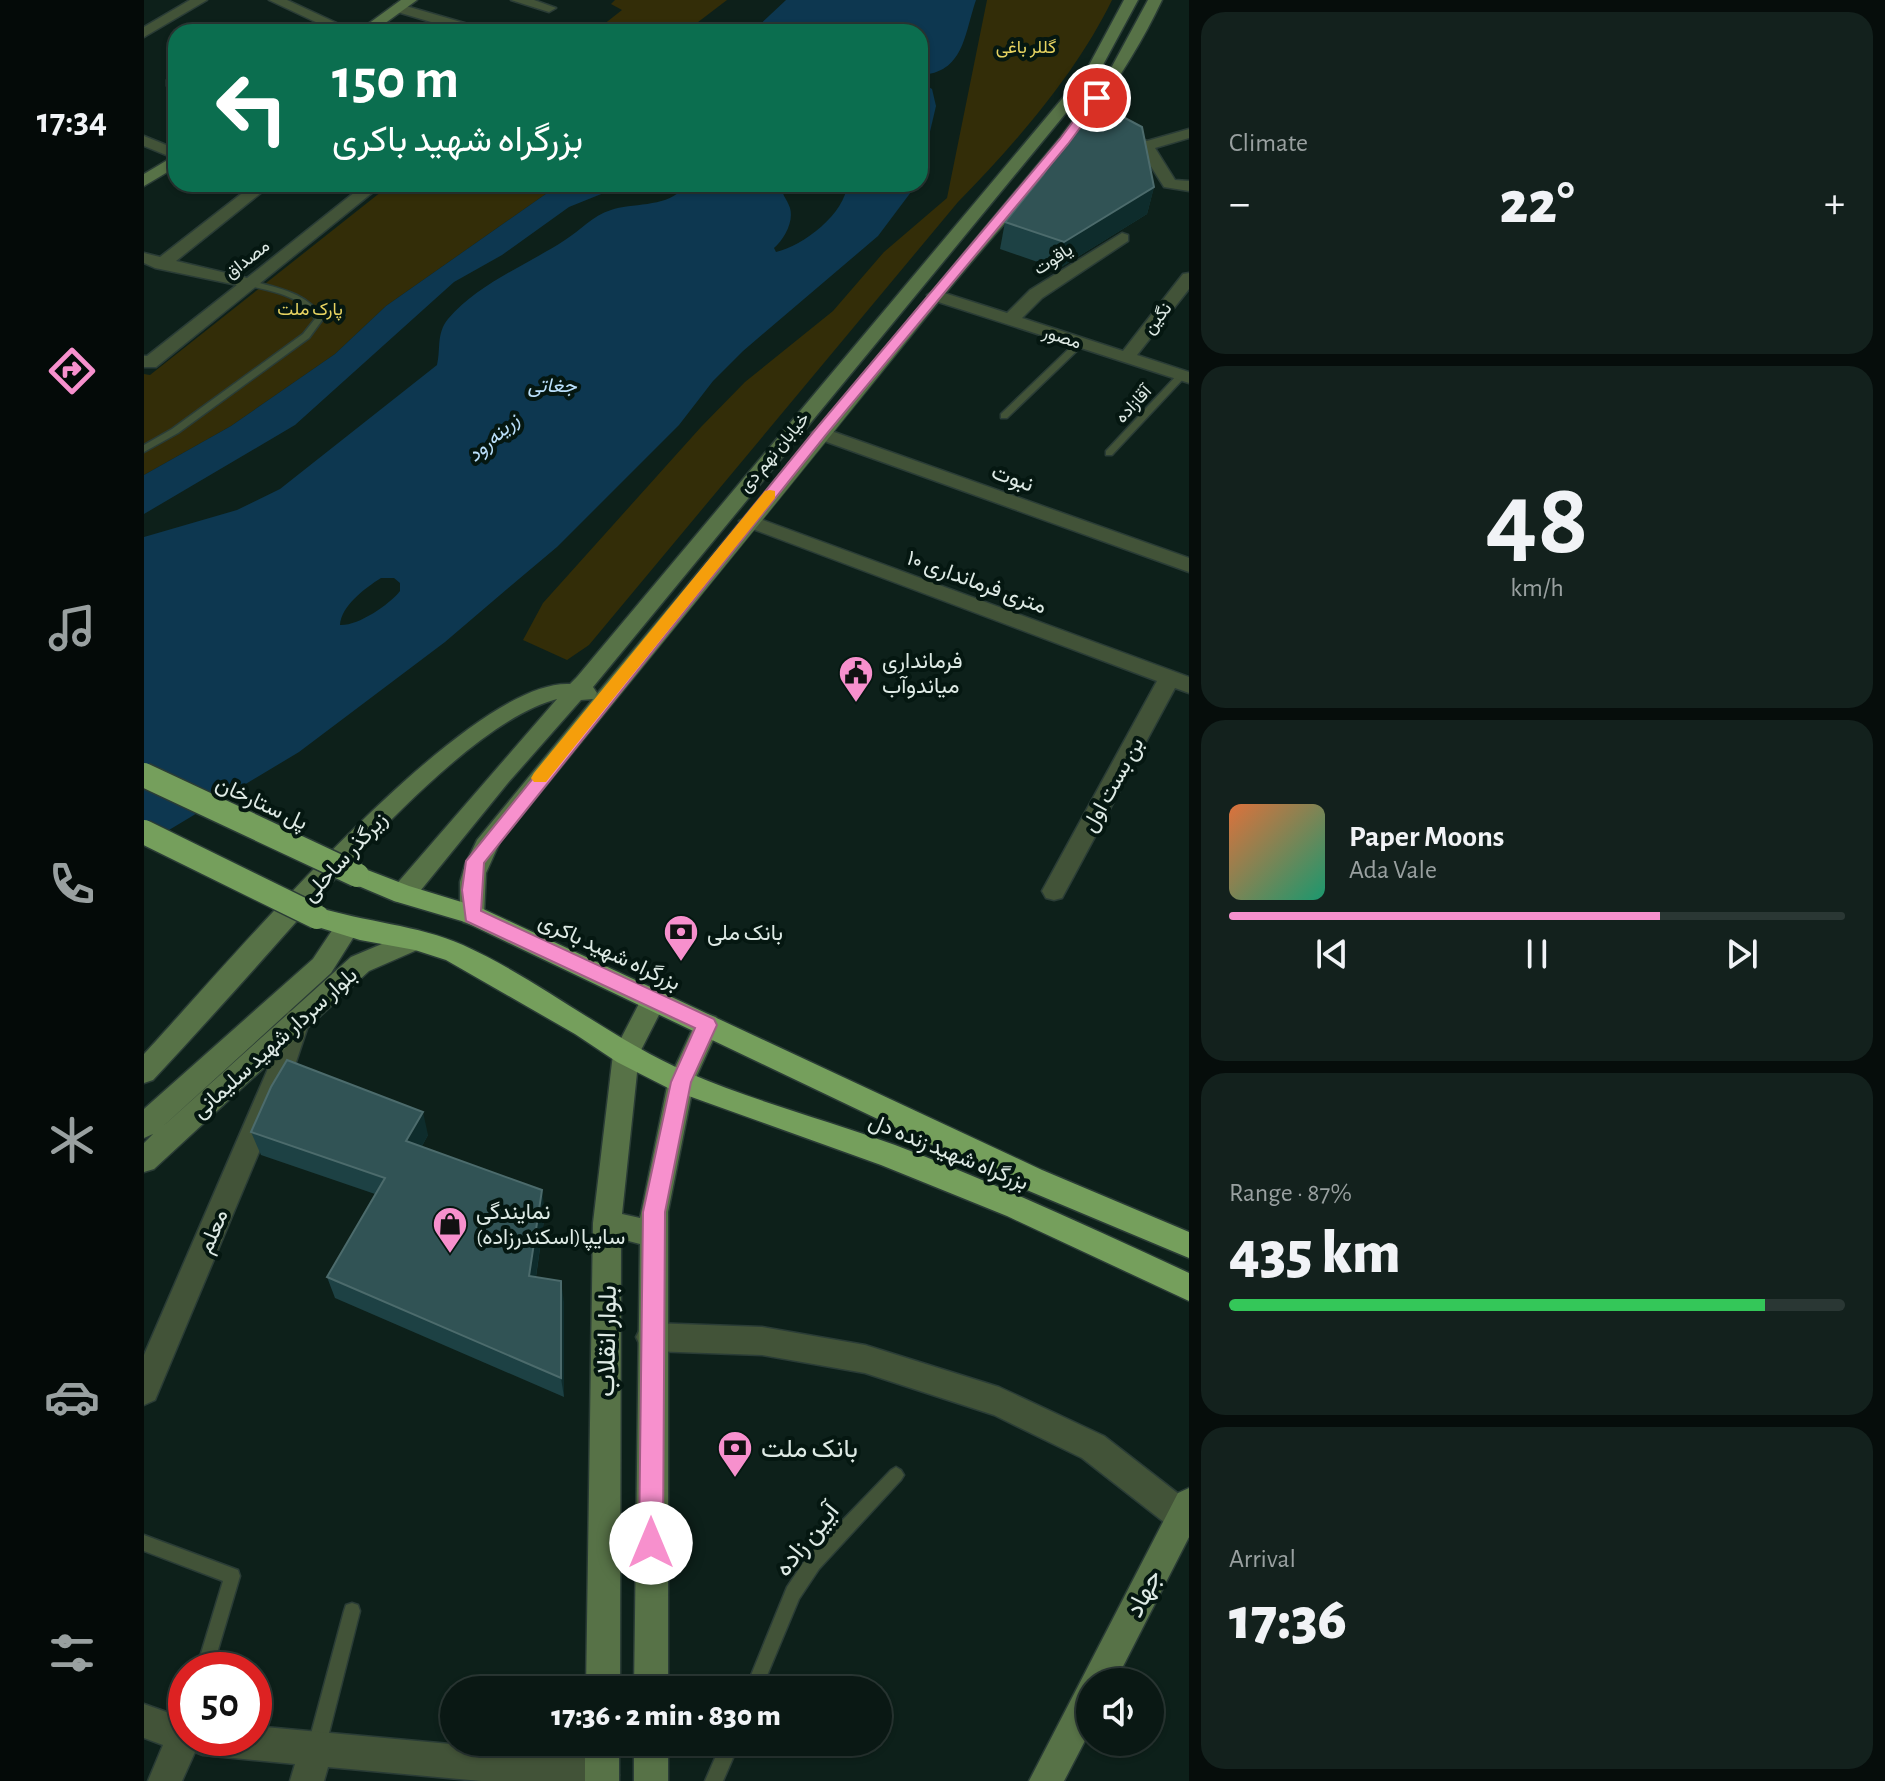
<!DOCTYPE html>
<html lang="en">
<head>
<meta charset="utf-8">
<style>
	:root { --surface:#0a1814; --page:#13211d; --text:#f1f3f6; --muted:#99a0a0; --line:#2a3734; --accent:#f790cd }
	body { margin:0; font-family:"Alegreya Sans",Vazirmatn,sans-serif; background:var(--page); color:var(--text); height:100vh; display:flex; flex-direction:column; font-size:30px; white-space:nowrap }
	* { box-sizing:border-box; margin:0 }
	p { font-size:26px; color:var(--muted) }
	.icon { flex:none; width:44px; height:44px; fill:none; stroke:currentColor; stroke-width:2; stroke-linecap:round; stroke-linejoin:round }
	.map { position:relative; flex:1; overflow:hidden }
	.details { display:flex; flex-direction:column; gap:12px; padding:12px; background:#060d0b; width:696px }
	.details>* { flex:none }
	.hud { position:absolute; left:24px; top:24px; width:760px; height:168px; border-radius:24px; box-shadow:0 2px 6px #0004,0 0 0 2px var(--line); background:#0b6e4f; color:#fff; overflow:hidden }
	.buttons { position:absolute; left:932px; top:1668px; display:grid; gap:16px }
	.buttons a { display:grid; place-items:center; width:88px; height:88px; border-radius:50%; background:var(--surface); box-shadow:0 2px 6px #0004,0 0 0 2px var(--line); font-size:40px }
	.speed { position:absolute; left:24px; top:1652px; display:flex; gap:16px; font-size:40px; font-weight:700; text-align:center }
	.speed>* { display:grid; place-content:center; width:104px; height:104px; border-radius:50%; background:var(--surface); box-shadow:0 2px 6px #0004,0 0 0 2px var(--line); line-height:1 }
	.speed .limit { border:12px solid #d22; background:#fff; color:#111 }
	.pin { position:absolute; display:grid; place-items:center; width:68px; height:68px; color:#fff; margin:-34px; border:4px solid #fff; border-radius:50%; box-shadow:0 2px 8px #0007 }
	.me { position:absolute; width:88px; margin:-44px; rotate:0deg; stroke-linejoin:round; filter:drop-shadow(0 0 6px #0008) }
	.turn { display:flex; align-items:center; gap:28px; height:168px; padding:0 32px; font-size:36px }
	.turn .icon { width:104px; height:104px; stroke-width:2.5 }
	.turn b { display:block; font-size:56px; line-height:68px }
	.big { font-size:60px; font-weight:800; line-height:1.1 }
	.details .widget { flex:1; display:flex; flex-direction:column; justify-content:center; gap:12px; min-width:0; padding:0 28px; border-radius:24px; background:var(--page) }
	.details .dial { align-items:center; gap:0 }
	.dial b { font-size:104px; line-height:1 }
	.song { display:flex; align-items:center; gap:24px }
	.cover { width:96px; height:96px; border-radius:12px; background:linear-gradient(135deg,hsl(20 70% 55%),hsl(160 70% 35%)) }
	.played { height:8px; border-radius:4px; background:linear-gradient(90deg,var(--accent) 70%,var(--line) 70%) }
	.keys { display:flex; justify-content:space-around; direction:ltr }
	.heat { display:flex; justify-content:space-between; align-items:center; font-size:44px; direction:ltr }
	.charge { height:12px; border-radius:6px; background:linear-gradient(90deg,#34c759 87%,var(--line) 0) }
	.trip { position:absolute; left:296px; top:1676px; width:452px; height:80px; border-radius:40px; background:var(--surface); box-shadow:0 2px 6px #0004,0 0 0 2px var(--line); font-weight:800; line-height:80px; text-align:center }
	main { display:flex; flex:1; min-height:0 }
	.tab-bar { display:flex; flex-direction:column; width:144px; justify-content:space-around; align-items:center; background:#040a08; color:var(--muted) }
	.tab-bar .icon { width:56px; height:56px }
	.tab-bar .on { color:var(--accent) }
	.tab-bar b { font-size:36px; color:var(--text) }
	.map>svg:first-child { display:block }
	.green { fill:#332d08 }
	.water { fill:#0d3750; fill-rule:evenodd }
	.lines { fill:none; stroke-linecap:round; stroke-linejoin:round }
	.lane-casing { stroke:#2a3c36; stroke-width:3 }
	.street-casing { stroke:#2a3c36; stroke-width:3 }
	.secondary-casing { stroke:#2a3c36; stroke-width:3 }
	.highway-casing { stroke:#2a3c36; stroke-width:3 }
	.lane { fill:#425338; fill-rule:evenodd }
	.street { fill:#425338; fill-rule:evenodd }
	.secondary { fill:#577247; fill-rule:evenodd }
	.highway { fill:#759f5c; fill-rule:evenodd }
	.highway-bridge-casing { stroke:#2a3c36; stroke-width:27; stroke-linecap:butt }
	.highway-bridge { stroke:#759f5c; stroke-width:24 }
	.wall { fill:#1d4144 }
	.shaded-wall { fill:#0e2c2c }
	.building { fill:#315355; stroke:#4c6b6c; stroke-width:2 }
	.route { fill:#f790cd; stroke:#a15e85; stroke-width:2 }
	.slow { fill:#f59e0b }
	.labels { text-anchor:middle; stroke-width:8; stroke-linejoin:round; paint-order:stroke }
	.far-park-label { font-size:18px; fill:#e6d361; stroke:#051711 }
	.far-street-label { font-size:18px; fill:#deeae5; stroke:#051711 }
	.far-water-label { font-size:20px; font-style:italic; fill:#bbe0fb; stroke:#051711 }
	.street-label { font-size:22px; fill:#deeae5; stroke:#051711 }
	.poi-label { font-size:22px; fill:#deeae5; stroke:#051711; text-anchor:start }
	.near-street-label { font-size:26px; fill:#deeae5; stroke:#051711 }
	.near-poi-label { font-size:26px; fill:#deeae5; stroke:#051711; text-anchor:start }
</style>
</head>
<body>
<main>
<nav class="tab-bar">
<b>17:34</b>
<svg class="icon on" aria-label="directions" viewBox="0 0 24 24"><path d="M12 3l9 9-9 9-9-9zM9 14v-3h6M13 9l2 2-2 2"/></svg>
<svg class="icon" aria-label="music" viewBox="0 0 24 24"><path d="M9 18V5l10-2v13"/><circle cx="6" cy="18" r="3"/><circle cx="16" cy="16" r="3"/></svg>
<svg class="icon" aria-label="phone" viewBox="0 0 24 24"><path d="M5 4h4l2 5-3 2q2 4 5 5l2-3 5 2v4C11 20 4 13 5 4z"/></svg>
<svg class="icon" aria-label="climate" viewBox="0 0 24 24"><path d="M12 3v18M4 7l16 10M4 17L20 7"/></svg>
<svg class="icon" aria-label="car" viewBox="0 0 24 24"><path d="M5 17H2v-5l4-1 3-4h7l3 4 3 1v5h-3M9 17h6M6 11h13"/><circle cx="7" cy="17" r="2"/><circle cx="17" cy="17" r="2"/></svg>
<svg class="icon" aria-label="filters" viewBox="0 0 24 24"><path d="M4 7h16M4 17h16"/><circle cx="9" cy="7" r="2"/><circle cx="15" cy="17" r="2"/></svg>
</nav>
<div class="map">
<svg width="1045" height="1781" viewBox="0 0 1045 1781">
	<rect width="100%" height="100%" fill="#0d201a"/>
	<g class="green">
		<path d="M471,0H583L541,32H450L478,10L467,4Z"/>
		<path d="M843,0H968C932,74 871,144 814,202L445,645L423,660L379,640L399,603L557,427L601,382L689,311L740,252L803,198Z"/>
		<path d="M247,184H416L242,306L191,354L87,426L0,475V374L6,375Z"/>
	</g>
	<g class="water">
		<path d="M642,0H832C820,35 820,73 776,75V32H608Z"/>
		<path d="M776,82L788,89L792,106L776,174Z"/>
		<path d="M416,184H482L425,207L358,255L310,282L151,425L0,514V475L87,426L191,354L242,306Z"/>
		<path d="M536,184H637C637,194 643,199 646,208C650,222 640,239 630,248L632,252C659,246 702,213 703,184H773L734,236L599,351L569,381L535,425L413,547L369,584L301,642L155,752L0,845V537L93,510L136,489L293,365C297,348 292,334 304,319C335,283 383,265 421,240C437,230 448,216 467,210C487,203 521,207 536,191ZM237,578H250L256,583V591C245,605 214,626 196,625C197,606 221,588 237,578Z"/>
	</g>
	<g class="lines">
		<defs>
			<g id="lane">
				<path d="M105,280C133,288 164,292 179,319L165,338L34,433L0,452V445L28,429L159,334L171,319C158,295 126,291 102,285V281Z"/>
				<path d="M936,340L939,341V345L863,418H857V414L933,341Z"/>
				<path d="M1037,373L1040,374V378L968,455H962V451L1034,374Z"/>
				<path d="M752,1467L757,1470L760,1475L757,1480L675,1569L655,1599L617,1690H601L643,1587L663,1557L747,1470Z"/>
				<path d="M0,1535L94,1570L96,1576L68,1670H52L79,1581L0,1551Z"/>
				<path d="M208,1603L214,1605L216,1611L182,1745L179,1751L173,1754L167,1751L164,1745L200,1611L202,1605Z"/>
				<path d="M578,1742H596L579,1781H561Z"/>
			</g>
			<g id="street">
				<path d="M46,0H63L0,37V27Z"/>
				<path d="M125,0H143L212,32H193Z"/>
				<path d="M367,0H390L412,8L405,12Z"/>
				<path d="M255,4L341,29L343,32H321L250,11V5Z"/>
				<path d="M32,77V86H23V80Z"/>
				<path d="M973,129L1003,141L1045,129V138L1011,148L1031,180L1045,181V191L1020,187L996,149L968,136V130Z"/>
				<path d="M0,136L32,149V159L0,146Z"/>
				<path d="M110,184H128L32,261L103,278L221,184H239L12,367H0V356H3L93,285L11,268L0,263V253L16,257Z"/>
				<path d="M978,233L984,235V241L898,298L878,318L979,351L1039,274L1045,273V289L993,355L1045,372V383L785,299L783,295L791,290L863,313L886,290Z"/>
				<path d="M676,427L1045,558V572L669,437L667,433Z"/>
				<path d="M605,515L1045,677V693L1031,688L918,898L910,900L902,898L898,891L1013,681L598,525L595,521Z"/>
				<path d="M153,1009L162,1012L166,1020L149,1071L11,1400L0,1405V1355L123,1071L140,1020L144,1012Z"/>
				<path d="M507,1323L618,1327L721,1345L855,1387L960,1436L1045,1502V1538L1034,1533L938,1458L850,1415L721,1373L618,1355L507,1351L497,1347L492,1337L497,1327Z"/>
				<path d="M0,1704L42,1719V1738H110V1726L458,1758L470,1763L475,1775L473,1781H337L184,1767L180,1781H146L151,1764L59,1755L51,1752L38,1781H4L19,1745L0,1738Z"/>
			</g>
			<g id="secondary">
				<path d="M257,0H273L229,32H213Z"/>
				<path d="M980,0H994L954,74L449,687L453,693L451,696L916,138L965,72L1004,0H1018C964,115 874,204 795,301C650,482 503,662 356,842L342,873L340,915L337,922L328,925L319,922L316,915V882L321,865L333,840L449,699L437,700L363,784L268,901L259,903L250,901L247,894L250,887L413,699C324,722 191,879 128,949C89,993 49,1037 9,1080L0,1083V1054C76,973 321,678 426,684L433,677L943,69Z"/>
				<path d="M32,155V167L0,186V174Z"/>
				<path d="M204,917L213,920L216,927L187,973L16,1129L207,957L271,930L280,933L283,940L280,947L225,971L10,1169L0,1172V1143L9,1134L0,1138V1109L169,959L195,920Z"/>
				<path d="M510,988L519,992L523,999L495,1054L478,1214L496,1218L524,1082L554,1017L563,1014L572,1017L576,1025L550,1082L524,1212V1690H490L496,1244L477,1239L476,1690H442L449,1223L469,1054L501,992Z"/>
				<path d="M1045,1488V1537L971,1682H946V1731L920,1781H885L1034,1493Z"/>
				<rect x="441" y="1742" width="34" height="39"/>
				<rect x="490" y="1742" width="34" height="39"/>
			</g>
			<g id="highway">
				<path d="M213,866L265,886L337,908L898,1170L1045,1232V1258L878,1188L321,922L250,901L205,882L201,875L205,868Z"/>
				<path d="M173,907C220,922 274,925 319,945C398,981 466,1039 545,1073C612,1102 683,1120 751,1145C851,1183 948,1228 1045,1273V1301L863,1216L737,1165L528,1090L473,1062L431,1034L302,960L271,950L216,940L164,924L161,917L164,910Z"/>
			</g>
		</defs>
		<use href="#lane" class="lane-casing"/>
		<use href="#street" class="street-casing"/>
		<use href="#secondary" class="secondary-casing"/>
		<use href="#highway" class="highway-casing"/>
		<use href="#lane" class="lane"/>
		<use href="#street" class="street"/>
		<use href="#secondary" class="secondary"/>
		<use href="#highway" class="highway"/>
		<defs>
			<g id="highway-bridge">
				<path d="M0,775L213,875"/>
				<path d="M0,832L173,917"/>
			</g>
		</defs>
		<use href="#highway-bridge" class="highway-bridge-casing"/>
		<use href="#highway-bridge" class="highway-bridge"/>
	</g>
	<g class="wall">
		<path d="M1010,187L1003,214L914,269L856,249L861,222Z"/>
		<path d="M107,1132L284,1135L278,1146L401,1213L392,1277L420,1302V1397L191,1298L183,1277L231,1194L117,1155Z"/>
	</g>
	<g class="shaded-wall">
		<path d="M1010,187L1003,214L914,269L920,242Z"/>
		<path d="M279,1112L284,1135L268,1164L262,1141Z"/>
		<path d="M398,1190L401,1213L389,1296L385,1276Z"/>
		<path d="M417,1281L420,1302V1397L417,1378Z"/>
	</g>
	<g class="building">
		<path d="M949,101L998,127L1010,187L920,242L861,222L899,175Z"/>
		<path d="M143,1060L279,1112L262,1141L398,1190L385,1276L417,1281V1378L183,1277L241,1178L107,1132L127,1087Z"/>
	</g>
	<path class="route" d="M949,95L958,98L924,144L681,436L340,863L337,911L570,1019L573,1025L547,1082L521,1212L519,1543L516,1551L507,1555L498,1551L495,1543L499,1212L527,1082L551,1028L322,921L318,890L322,861L671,430L916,139Z"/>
	<path class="slow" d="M626,490L631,491V498L402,782H390L387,778L390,773L621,491Z"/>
	<defs>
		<symbol id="civic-pin" viewBox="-11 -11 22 30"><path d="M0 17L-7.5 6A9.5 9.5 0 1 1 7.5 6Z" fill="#f790cd" stroke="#051711"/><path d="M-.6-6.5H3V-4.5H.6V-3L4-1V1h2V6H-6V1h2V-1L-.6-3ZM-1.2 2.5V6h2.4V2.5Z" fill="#111"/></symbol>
		<symbol id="bank-pin" viewBox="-11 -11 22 30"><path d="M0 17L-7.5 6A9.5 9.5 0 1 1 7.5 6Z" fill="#f790cd" stroke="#051711"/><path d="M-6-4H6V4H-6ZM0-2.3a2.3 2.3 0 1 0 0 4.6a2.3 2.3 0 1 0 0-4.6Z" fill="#111"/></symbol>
		<symbol id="shop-pin" viewBox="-11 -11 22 30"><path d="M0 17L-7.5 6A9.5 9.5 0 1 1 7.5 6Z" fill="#f790cd" stroke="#051711"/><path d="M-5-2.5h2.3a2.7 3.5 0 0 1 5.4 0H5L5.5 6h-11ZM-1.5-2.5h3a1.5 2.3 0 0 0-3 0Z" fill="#111"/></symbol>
	</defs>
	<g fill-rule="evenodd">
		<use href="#civic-pin" x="692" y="653" width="40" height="54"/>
		<use href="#bank-pin" x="517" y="912" width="40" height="54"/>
		<use href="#shop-pin" x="286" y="1204" width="40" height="54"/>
		<use href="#bank-pin" x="571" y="1428" width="40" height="54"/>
	</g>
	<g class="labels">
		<g class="far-park-label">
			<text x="882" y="53">گللر باغی</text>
			<text x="166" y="315">پارک ملت</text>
		</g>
		<g class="far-street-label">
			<text transform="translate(103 259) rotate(-38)" y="6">مصداق</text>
			<text transform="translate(909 259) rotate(-33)" y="6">یاقوت</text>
			<text transform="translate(1013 318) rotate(-52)" y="6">نگین</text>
			<text transform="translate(918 337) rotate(18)" y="6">مصور</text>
			<text transform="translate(989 404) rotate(-47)" y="6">آقازاده</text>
			<text transform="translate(630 452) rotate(-50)" y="6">خیابان نهم دی</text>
		</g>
		<g class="far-water-label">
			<text x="408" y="392">جغاتی</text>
			<text transform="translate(349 437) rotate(-42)" y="7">زرینه‌رود</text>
		</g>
		<g class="street-label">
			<text transform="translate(869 477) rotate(20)" y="8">نبوت</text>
			<text transform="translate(833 581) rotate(20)" y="8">۱۰ متری فرمانداری</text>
			<text transform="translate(968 784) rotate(-61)" y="8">بن بست اول</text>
			<text transform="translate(118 802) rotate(25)" y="8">پل ستارخان</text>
			<text transform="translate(200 856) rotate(-47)" y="8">زیرگذر ساحلی</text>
			<text transform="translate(466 951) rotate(25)" y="8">بزرگراه شهید باکری</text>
			<text transform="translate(130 1042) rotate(-42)" y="8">بلوار سردار شهید سلیمانی</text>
			<text transform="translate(805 1151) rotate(22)" y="8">بزرگراه شهید زنده دل</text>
			<text transform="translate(68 1231) rotate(-67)" y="8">معلم</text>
		</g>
		<g class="poi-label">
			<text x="738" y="668">فرمانداری<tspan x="738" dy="25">میاندوآب</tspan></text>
			<text x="563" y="940">بانک ملی</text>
			<text x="332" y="1219">نمایندگی<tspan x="332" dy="25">سایپا(اسکندرزاده)</tspan></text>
		</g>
		<g class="near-street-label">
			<text transform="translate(462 1341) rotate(-89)" y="9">بلوار انقلاب</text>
			<text transform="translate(662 1539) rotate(-51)" y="9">آیین زاده</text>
			<text transform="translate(999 1593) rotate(-63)" y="9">جهاد</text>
		</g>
		<g class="near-poi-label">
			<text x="617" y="1457">بانک ملت</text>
		</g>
	</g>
</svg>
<div class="buttons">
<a><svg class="icon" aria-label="sound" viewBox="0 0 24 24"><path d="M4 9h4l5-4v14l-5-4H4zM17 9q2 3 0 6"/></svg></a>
</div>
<div class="speed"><div class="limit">50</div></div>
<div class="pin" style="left:953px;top:98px;background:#d93025"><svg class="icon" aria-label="arrive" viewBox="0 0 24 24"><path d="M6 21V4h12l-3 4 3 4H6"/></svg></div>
<svg class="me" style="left:507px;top:1543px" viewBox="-20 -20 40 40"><circle r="19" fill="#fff"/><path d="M0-13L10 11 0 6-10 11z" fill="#f790cd"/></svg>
<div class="trip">17:36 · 2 min · 830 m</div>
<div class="hud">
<div class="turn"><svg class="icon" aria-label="left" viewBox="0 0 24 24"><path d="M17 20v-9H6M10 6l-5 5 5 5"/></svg><div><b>150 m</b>بزرگراه شهید باکری</div></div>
</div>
</div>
<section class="details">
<div class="widget"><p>Climate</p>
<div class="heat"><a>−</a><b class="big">22°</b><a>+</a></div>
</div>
<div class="widget dial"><b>48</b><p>km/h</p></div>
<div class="widget">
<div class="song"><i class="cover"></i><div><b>Paper Moons</b><p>Ada Vale</p></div></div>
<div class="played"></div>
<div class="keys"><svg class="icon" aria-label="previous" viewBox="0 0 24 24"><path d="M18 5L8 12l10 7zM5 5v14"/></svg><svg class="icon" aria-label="pause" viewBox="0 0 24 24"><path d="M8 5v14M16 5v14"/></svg><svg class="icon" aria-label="next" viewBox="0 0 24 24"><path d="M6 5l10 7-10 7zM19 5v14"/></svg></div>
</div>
<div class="widget"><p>Range · 87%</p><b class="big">435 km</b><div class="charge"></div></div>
<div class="widget"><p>Arrival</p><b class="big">17:36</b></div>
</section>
</main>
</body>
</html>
